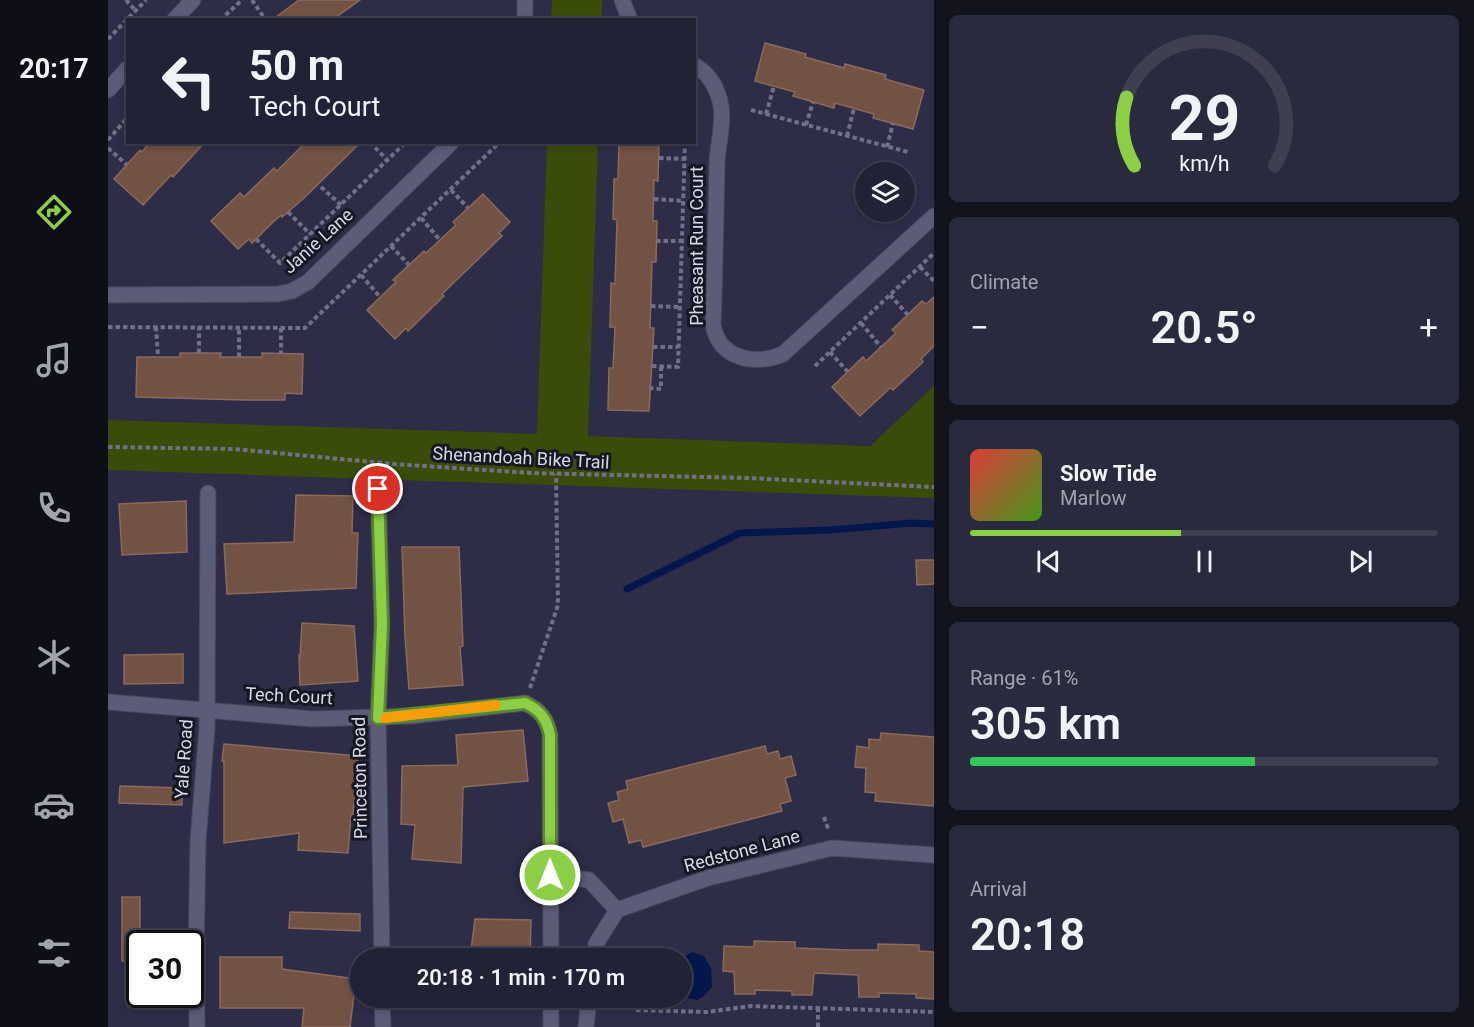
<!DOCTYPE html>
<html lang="en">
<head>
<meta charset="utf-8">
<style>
	:root { --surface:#222236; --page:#2a2a3e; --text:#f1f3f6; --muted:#a2a4ad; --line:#3f3f51; --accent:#8cce46 }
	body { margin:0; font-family:Roboto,sans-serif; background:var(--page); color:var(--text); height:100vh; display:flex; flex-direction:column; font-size:22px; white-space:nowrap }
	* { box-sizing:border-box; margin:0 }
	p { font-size:20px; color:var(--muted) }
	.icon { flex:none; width:33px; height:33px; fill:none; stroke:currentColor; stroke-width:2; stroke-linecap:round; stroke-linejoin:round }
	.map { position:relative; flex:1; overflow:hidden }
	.drawer { display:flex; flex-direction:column; gap:15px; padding:15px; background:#13131e; width:540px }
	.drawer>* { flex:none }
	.hud { position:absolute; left:18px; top:18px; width:570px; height:126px; border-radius:0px; box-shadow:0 3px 9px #0003,0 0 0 2px var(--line); background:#222236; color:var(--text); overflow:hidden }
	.tools { position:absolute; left:747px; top:162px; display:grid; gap:12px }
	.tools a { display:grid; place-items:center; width:60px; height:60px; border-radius:50%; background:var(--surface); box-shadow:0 3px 9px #0003,0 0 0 2px var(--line); font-size:30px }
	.speed { position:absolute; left:18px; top:930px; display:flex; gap:12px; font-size:30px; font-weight:700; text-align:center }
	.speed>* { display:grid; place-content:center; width:78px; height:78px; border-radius:50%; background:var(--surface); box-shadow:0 3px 9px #0003,0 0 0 2px var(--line); line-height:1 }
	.speed .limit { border:3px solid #111; border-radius:9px; background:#fff; color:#111 }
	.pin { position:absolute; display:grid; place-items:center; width:51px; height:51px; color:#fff; margin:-26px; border:3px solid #fff; border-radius:50%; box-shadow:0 2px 6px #0007 }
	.me { position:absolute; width:66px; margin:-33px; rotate:0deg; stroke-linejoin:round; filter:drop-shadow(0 0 4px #0008) }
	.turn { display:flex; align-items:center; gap:21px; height:126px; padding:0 24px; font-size:27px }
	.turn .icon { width:78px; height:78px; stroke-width:2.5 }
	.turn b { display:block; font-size:42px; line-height:51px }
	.big { font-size:45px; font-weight:600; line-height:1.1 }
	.drawer .widget { flex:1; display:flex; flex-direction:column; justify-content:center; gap:9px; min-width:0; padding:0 21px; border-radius:9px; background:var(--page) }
	.drawer .dial { align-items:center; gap:0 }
	.dial svg { height:156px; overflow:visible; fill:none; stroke:var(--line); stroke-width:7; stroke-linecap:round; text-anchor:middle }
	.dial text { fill:var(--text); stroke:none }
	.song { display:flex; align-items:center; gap:18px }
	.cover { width:72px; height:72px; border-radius:9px; background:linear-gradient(135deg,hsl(0 70% 55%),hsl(100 70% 35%)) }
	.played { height:6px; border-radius:3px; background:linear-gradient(90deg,var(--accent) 45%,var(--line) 45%) }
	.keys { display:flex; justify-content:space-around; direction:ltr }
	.heat { display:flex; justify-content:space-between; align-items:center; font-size:33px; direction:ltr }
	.charge { height:9px; border-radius:4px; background:linear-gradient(90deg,#34c759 61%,var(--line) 0) }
	.trip { position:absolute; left:242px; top:948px; width:342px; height:60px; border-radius:30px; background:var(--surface); box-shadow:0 3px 9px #0003,0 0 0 2px var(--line); font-weight:600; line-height:60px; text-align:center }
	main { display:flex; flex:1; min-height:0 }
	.menu { display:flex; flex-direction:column; width:108px; justify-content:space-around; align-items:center; background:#0e0e16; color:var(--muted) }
	.menu .icon { width:42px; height:42px }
	.menu .current { color:var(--accent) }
	.menu b { font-size:27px; color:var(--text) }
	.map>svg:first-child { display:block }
	.green { fill:#394c0a }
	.water { fill:#04174c }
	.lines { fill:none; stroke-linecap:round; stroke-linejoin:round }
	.stream { stroke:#04174c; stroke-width:7 }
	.building { fill:#715244; stroke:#8b6a5c; stroke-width:1.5 }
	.street-casing { stroke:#48475d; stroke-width:17 }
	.path { stroke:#717087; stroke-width:4; stroke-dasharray:4.5 3; stroke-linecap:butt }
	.street { stroke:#5c5c79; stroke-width:15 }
	.route-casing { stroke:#5b862e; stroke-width:15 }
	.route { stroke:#8cce46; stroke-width:10 }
	.slow { stroke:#f59e0b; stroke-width:10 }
	.labels { text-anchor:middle; stroke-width:6; stroke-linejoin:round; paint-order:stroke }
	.street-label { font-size:18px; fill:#d5d6e7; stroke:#171723 }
</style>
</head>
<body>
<main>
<nav class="menu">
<b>20:17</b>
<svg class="icon current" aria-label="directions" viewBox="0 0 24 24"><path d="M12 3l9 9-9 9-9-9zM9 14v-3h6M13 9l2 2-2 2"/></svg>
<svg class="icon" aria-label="music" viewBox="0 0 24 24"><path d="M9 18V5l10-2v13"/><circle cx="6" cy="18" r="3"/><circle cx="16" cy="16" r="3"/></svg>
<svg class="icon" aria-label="phone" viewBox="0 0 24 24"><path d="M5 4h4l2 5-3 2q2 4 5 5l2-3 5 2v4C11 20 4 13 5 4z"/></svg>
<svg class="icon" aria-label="climate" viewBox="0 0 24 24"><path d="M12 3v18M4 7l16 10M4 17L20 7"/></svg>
<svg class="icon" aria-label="car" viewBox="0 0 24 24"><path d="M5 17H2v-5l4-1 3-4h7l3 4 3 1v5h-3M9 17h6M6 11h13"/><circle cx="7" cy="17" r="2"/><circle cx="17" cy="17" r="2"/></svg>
<svg class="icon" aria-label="filters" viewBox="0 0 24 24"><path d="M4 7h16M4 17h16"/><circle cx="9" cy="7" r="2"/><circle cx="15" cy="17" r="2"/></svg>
</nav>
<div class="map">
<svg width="826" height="1027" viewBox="0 0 826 1027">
	<rect width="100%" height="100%" fill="#2e2d48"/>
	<g class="green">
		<path d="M444,0H494V19H443Z"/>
		<path d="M439,143H490L480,436L762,446L826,386V498L0,470V420L429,434Z"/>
	</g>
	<path class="water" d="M584,952L596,956L603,968L604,987L596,996L590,1000L573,997V958Z"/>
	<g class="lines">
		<path class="stream" d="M519,589L632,533L722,530L804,523L826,524"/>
	</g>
	<g class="building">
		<path d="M191,0H252L224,20H164Z"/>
		<path d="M657,43L698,54L697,57L736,68L737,64L778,75L777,79L816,90L805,129L765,118L766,114L727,103L726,108L685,96L687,92L647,81Z"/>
		<path d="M42,142H97L65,177L63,175L35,205L6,179L32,150L34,152Z"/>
		<path d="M198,142H253L196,198L174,217L173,215L163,224L144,243L141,239L130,249L103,221L132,193L136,197L166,168L169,171Z"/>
		<path d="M511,142H551L550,181L546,180L545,221H549L548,262H544L542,328H546L541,411L500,410L501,368H505L507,327H502L503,283L507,284L509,220L505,219L506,179H510Z"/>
		<path d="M375,194L402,222L391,233L394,236L334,294L336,296L300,331L298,328L287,339L259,310L288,282L285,280L316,251L318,253L348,225L345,222Z"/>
		<path d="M826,297V346L813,359L815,362L785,390L782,388L752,416L724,387L755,357L758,361L788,333L784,330L814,301L818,304Z"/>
		<path d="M72,353H113L112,357H154V353L195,354L194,394L177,393V400H137L28,397L29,357H72Z"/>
		<path d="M188,495L245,496L244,533H250L248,588L119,594L116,544L186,542Z"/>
		<path d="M78,501L79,552L14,555L11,504Z"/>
		<path d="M294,547H351L355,646L352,647L355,685L301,689L297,637Z"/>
		<path d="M808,560H826V584L809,585Z"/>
		<path d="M194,623L246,626L250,681L192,685L191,656L192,657Z"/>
		<path d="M75,654V683L16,684V655Z"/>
		<path d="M415,730L420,781L355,787L353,863L304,859L307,825L293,824L294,766L350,765L348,735Z"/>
		<path d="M773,733L826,737V806L767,801L768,793L757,792L758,768L747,767L749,746L761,748V739L772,740Z"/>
		<path d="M116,744L250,756L245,814H243L240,853L190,850L191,833L116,843V761H114Z"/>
		<path d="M657,746L659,754L670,751L672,759L683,756L688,775L677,778L683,801L672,804L674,811L535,847L533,840L521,843L515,819L505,822L500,803L511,800L509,792L520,789L518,781Z"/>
		<path d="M12,786L74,788V805L11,803Z"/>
		<path d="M14,897H32V962L14,961Z"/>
		<path d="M182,912L252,914V931L181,928Z"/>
		<path d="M367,919L423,920L422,958H362Z"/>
		<path d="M646,941L687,942V948L740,950H770V944L811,945V951L826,952V999L808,998V994L771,993V997H751L750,975L706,973L704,995H684V991L647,990V994H627L626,972L615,971L616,946L646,947Z"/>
		<path d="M112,957H174V969L248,979L242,1027H194L196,1008H112Z"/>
	</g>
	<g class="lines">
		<defs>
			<g id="street">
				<path d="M417,0V20"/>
				<path d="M514,0L522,20"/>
				<path d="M66,20L85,0"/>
				<path d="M586,65C602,74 610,89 613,106C616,124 610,144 609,162C608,216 607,270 605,324C610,359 647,366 675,354L826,216"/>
				<path d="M0,90L20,68"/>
				<path d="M0,295L170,294L184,291L200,282L344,142"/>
				<path d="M270,489L274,624L270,718L274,958"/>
				<path d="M0,702L205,719L304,716L417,703C432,710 439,719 442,735L443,958"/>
				<path d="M442,875L481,880L509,910"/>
				<path d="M486,958L488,944L509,910L600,878L724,848L826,855"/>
				<path d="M274,998L275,1027"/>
				<path d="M89,1027L88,955L90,841L99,728L100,493"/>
				<path d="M443,1027V998"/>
				<path d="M478,1027L481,998"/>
			</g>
		</defs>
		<use href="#street" class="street-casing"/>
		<g class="path">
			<path d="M18,0L27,10"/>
			<path d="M144,0L157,19"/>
			<path d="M112,20L134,0"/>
			<path d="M0,39L38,0"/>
			<path d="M643,110L800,152"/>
			<path d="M658,114L666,86"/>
			<path d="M698,125L705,102"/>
			<path d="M739,136L746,108"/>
			<path d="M0,140L20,117"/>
			<path d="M262,142L279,160"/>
			<path d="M779,147L785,123"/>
			<path d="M0,148L19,165"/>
			<path d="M551,158L576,159"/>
			<path d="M213,187L233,205"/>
			<path d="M343,190L360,208"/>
			<path d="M546,199L575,201"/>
			<path d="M180,212L202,234"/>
			<path d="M313,218L332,240"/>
			<path d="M148,239L172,263L298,142"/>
			<path d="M548,241H574"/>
			<path d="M283,246L301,265"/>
			<path d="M812,267L826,281"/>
			<path d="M253,275L272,297"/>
			<path d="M782,295L800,315"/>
			<path d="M543,306L571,307"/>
			<path d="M753,323L773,347"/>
			<path d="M0,327L197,328L392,142"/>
			<path d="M48,327L50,357"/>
			<path d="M173,328V354"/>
			<path d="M545,347H570"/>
			<path d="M722,352L740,372"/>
			<path d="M91,353V327"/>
			<path d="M131,357V327"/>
			<path d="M544,366L570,367L577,142"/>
			<path d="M707,366L826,253"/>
			<path d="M541,388L553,389V367"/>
			<path d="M0,447L126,449L286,464L422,473L639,478L826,487"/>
			<path d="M422,688L450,605L448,474"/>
			<path d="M716,817L721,831"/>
			<path d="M528,1010L599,1012L643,1006L826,1012"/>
			<path d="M710,1027V1008"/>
		</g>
		<use href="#street" class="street"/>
	</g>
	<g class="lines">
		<defs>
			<path id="route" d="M270,489L274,624L270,718L417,703C432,710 439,719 442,735V875"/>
		</defs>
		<use href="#route" class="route-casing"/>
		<use href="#route" class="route"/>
		<path class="slow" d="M277,718L388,705"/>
	</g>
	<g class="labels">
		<g class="street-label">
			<text transform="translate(210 241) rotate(-42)" y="6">Janie Lane</text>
			<text transform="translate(589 246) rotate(-90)" y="6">Pheasant Run Court</text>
			<text transform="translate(413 458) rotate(3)" y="6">Shenandoah Bike Trail</text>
			<text transform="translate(181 696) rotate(3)" y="6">Tech Court</text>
			<text transform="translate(76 759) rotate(-86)" y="6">Yale Road</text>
			<text transform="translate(252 778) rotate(-91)" y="6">Princeton Road</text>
			<text transform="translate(634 851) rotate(-15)" y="6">Redstone Lane</text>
		</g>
	</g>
</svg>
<div class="tools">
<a><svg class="icon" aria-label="layers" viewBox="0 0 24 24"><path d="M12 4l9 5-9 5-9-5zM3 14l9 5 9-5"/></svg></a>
</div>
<div class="speed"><div class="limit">30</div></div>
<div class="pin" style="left:270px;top:489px;background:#d93025"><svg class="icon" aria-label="arrive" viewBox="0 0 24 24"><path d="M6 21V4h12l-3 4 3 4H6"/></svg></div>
<svg class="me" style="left:442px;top:875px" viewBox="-20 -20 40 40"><circle r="17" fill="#8cce46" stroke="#fff" stroke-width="3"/><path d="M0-11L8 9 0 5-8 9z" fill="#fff"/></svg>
<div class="trip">20:18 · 1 min · 170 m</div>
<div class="hud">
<div class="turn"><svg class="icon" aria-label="left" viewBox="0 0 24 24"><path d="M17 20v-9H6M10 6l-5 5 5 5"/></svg><div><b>50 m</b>Tech Court</div></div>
</div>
</div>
<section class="drawer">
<div class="widget dial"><svg viewBox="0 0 100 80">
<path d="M14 69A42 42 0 1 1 86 69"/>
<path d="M14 69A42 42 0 0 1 10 34" stroke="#8cce46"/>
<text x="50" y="56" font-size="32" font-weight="700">29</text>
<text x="50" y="72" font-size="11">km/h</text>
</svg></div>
<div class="widget"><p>Climate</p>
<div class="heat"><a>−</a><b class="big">20.5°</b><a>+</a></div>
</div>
<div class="widget">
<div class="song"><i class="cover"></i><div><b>Slow Tide</b><p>Marlow</p></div></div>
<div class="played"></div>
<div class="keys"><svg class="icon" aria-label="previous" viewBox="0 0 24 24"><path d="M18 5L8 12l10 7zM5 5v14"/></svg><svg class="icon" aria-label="pause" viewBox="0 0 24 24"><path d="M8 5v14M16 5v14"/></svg><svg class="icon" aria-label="next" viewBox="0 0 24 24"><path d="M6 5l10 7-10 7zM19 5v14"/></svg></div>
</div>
<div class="widget"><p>Range · 61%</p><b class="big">305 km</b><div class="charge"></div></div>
<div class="widget"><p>Arrival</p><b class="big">20:18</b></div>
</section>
</main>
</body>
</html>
